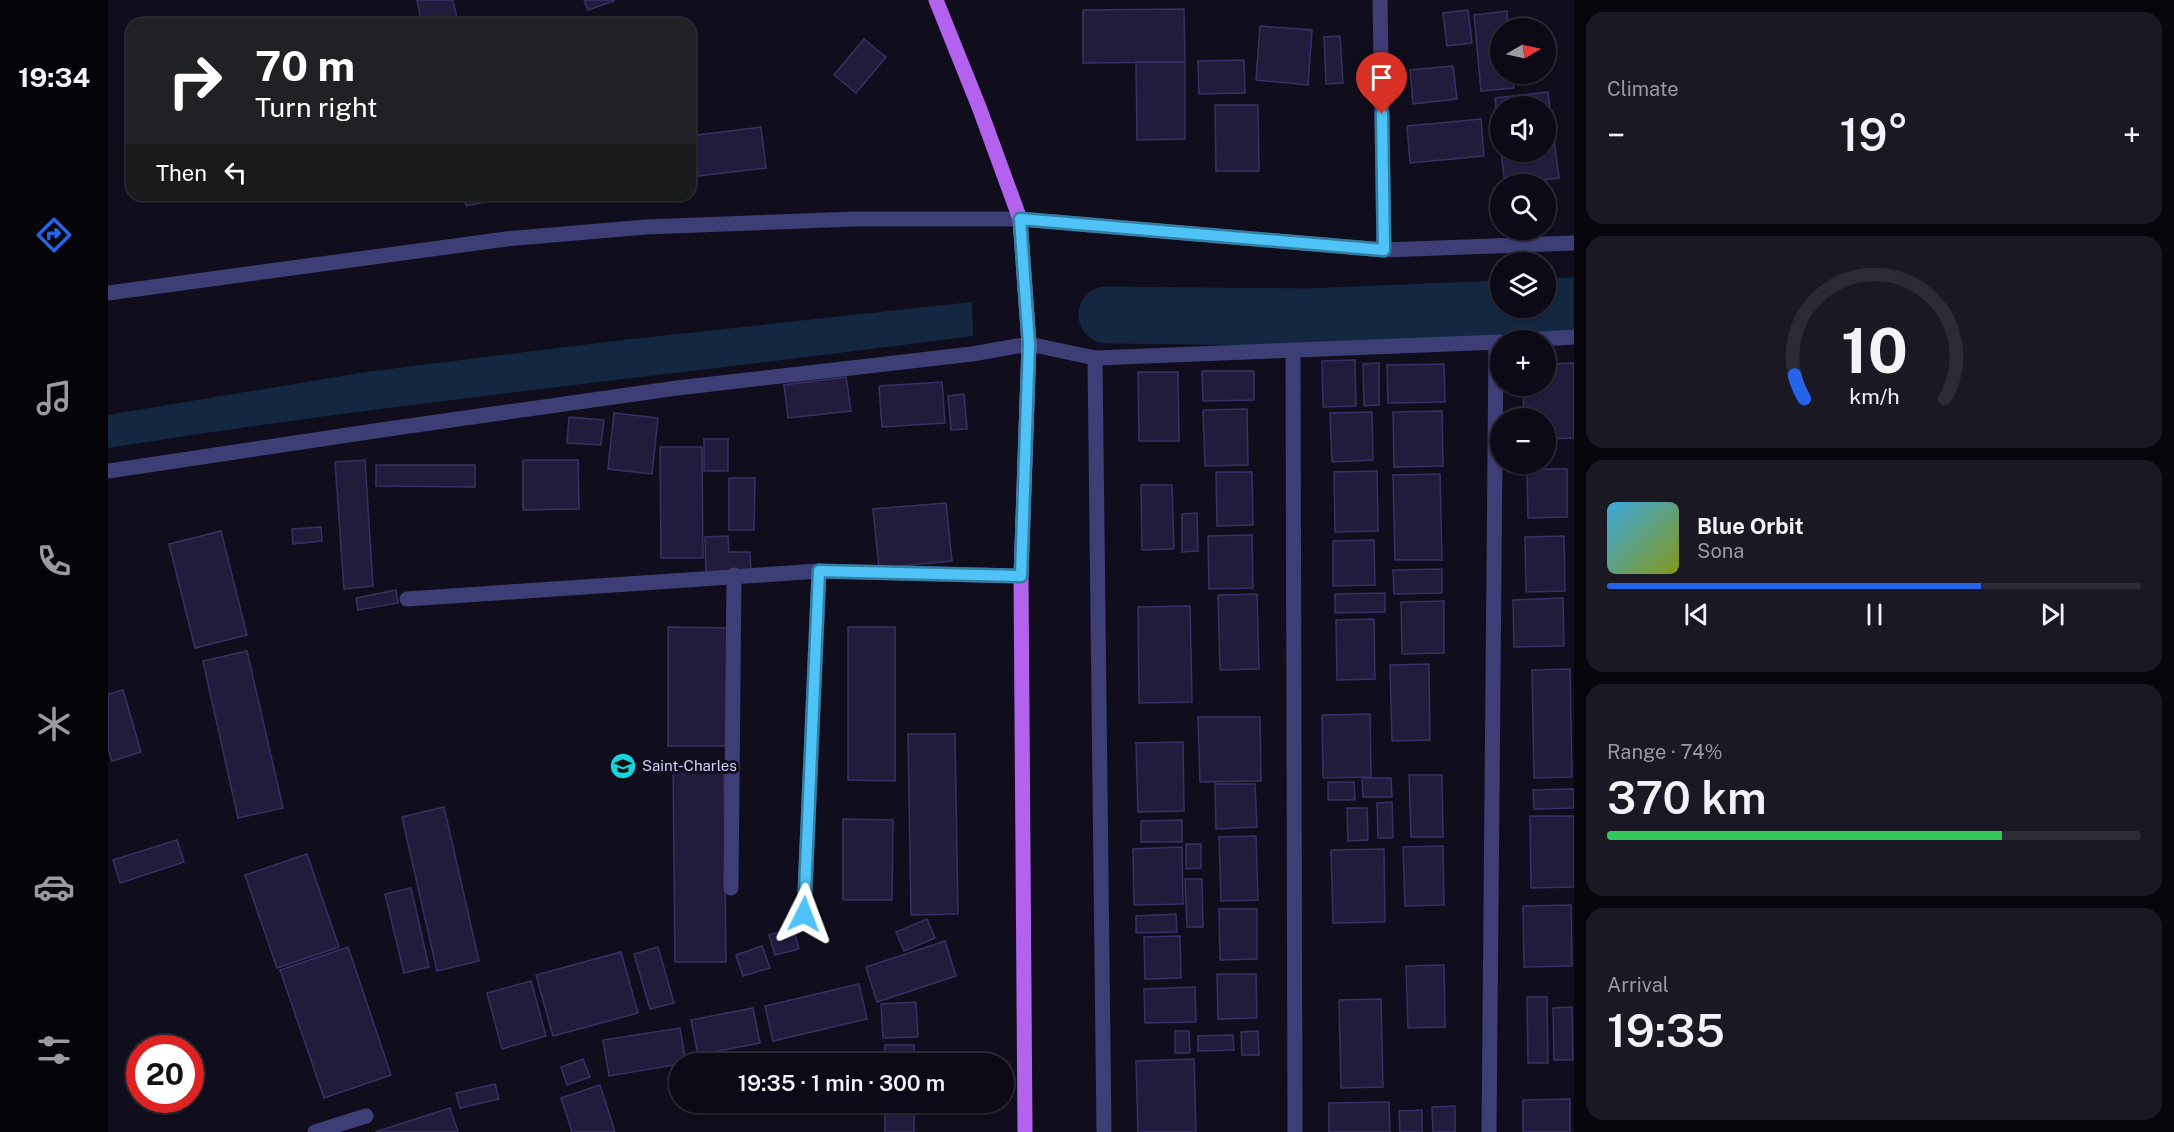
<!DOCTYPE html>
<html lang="en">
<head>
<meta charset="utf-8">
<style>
	:root { --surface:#0c0a16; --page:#1a1823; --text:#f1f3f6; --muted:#9a9aa1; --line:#2c2b35; --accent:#2563eb }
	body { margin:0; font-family:"Public Sans",sans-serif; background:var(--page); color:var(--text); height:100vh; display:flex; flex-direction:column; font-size:22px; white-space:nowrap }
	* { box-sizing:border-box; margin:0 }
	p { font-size:20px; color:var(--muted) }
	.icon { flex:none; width:33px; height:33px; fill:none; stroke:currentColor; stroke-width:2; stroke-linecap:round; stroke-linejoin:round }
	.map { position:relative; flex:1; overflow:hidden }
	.details { display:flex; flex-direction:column; gap:12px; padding:12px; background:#07060c; width:600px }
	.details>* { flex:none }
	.hud { position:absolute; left:18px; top:18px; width:570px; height:183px; border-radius:18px; box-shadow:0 2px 4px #0004,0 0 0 2px var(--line); background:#202124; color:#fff; overflow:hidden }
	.needle { width:39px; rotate:81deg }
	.controls { position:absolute; left:1382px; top:18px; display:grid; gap:12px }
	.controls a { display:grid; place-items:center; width:66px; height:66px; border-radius:50%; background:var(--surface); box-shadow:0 2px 4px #0004,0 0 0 2px var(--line); font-size:30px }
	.speed { position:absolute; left:18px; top:1035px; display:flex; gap:12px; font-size:30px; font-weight:700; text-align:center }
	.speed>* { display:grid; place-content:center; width:78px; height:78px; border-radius:50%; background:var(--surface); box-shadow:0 2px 4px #0004,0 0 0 2px var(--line); line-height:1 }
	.speed .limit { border:9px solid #d22; background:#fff; color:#111 }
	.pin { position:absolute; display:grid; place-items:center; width:51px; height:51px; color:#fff; margin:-62px -26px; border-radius:50% 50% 50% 0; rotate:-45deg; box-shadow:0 0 6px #0007 }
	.pin .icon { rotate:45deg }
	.me { position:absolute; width:66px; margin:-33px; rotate:3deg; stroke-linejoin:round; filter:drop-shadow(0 0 4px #0008) }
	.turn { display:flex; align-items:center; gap:21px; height:126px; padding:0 30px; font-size:27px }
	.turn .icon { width:78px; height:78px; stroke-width:2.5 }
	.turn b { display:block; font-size:42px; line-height:51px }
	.then { display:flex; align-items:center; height:57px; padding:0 30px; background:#0003; gap:12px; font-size:22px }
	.big { font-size:45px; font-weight:600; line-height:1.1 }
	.details .card { flex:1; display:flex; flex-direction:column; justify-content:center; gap:9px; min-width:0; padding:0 21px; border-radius:18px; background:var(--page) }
	.details .dial { align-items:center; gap:0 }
	.dial svg { height:156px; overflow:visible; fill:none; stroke:var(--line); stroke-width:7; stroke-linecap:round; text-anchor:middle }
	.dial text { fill:var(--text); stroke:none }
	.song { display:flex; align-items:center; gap:18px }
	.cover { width:72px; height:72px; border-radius:9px; background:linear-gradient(135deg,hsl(200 70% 55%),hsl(70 70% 35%)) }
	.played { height:6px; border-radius:3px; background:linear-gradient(90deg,var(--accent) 70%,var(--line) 70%) }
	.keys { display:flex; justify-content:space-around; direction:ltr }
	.heat { display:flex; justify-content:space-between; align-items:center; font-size:33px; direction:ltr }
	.charge { height:9px; border-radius:4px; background:linear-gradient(90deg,#34c759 74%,var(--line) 0) }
	.trip { position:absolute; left:561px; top:1053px; width:345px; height:60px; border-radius:30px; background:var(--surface); box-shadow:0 2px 4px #0004,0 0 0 2px var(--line); font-weight:600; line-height:60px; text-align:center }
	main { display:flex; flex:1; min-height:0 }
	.tab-bar { display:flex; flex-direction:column; width:108px; justify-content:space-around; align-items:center; background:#050409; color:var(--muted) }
	.tab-bar .icon { width:42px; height:42px }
	.tab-bar .active { color:var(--accent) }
	.tab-bar b { font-size:27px; color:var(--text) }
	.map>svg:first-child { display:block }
	.water { fill:#132741 }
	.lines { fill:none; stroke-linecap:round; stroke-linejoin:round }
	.river { stroke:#132741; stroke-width:57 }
	.building { fill:#211c3c; stroke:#383065; stroke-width:1.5 }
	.minor { stroke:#3e3e77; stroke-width:15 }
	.major { stroke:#b362ee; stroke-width:15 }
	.route-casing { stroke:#337fa1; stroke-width:15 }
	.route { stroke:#4fc3f7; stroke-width:10 }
	.labels { text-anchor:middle; stroke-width:6; stroke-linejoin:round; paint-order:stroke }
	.poi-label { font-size:15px; fill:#d2cffa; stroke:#100e1d; text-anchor:start }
</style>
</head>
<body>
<main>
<nav class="tab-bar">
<b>19:34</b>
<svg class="icon active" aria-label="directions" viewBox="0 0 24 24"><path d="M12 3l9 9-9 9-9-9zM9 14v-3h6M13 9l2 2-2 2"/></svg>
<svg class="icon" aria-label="music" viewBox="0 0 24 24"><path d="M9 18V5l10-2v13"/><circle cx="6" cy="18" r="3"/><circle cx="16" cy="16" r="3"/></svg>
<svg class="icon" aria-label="phone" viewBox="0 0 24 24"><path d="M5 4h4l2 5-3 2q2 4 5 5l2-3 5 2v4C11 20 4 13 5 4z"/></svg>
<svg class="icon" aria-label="climate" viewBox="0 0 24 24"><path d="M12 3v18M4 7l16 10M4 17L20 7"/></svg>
<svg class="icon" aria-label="car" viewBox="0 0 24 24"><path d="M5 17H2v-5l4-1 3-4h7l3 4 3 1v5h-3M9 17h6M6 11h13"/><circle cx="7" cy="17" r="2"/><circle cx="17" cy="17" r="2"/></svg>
<svg class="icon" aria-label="filters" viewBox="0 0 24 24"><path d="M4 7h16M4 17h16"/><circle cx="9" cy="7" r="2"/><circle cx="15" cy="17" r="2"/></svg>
</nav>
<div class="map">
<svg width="1466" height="1132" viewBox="0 0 1466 1132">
	<rect width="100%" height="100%" fill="#100e1d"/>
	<path class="water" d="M864,302L865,336C577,374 287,402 0,448V415L258,372L515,340Z"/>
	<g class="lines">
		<g class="river">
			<path d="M1437,307L1466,306"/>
			<path d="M999,315L1200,317L1419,308"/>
		</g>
	</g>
	<g class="building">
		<path d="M309,0H345L350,24H314Z"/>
		<path d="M476,0H506V1L480,10Z"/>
		<path d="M1076,9L1077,62L975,63V10Z"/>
		<path d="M1360,10L1364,43L1339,46L1335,13Z"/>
		<path d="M1399,11L1400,28H1392V74H1405L1406,88L1373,91L1366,15Z"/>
		<path d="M1152,26L1204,30L1200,85L1148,80Z"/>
		<path d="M1232,36L1235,83L1218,84L1216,37Z"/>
		<path d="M756,39L778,57L748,93L726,75Z"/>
		<path d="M1136,60L1137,93L1091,94L1090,61Z"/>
		<path d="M1028,62H1077V139L1029,140Z"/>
		<path d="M1345,66L1349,99L1305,104L1302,70Z"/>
		<path d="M1440,92L1451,178L1397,184L1393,152H1437V106H1392V142L1387,98Z"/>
		<path d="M1107,105H1150L1151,171H1108Z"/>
		<path d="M1373,119L1376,156L1302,163L1299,126Z"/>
		<path d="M653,127L658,168L582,177V136Z"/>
		<path d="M355,195H376L378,202L358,206Z"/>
		<path d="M1247,360L1248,406L1215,407L1214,361Z"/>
		<path d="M1271,363V405L1256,406L1255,364Z"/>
		<path d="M1466,363V438L1437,439V418H1416L1415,386H1437V364Z"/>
		<path d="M1336,364L1337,402L1280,403L1279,365Z"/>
		<path d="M1094,371H1146V400L1095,401Z"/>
		<path d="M1030,372H1070L1071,441H1031Z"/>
		<path d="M738,377L743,411L680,418L676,385Z"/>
		<path d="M834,382L837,423L774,427L771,386Z"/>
		<path d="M856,394L859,429L843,430L840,396Z"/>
		<path d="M1139,409L1140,465L1097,466L1095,410Z"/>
		<path d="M1334,411L1335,466L1286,467L1285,412Z"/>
		<path d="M1264,412L1265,460L1224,462L1222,413Z"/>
		<path d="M506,413L550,418L544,474L500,469Z"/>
		<path d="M461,417L496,420L493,445L459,443Z"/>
		<rect x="596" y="439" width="24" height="32"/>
		<path d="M552,447H594L595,558H553Z"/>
		<path d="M257,460L265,586L236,589L227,462Z"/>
		<path d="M415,460H470L471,509L415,510Z"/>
		<path d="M268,465H367V487L268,486Z"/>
		<path d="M1419,469H1459V517L1420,518Z"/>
		<path d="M1269,471L1270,531L1227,532L1226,472Z"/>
		<path d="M1108,472H1144L1145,525L1109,526Z"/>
		<path d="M1332,474L1334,560H1287L1285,475Z"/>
		<path d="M621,478H647L646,530H621Z"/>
		<path d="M1033,485H1064L1066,549L1034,550Z"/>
		<path d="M838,503L844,561L771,568L765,509Z"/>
		<path d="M1089,513L1090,551L1074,552V514Z"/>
		<path d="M213,527L214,541L185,544L184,529Z"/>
		<path d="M113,531L139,635L87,648L61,544Z"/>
		<path d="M1144,535L1145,588L1101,589L1100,536Z"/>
		<path d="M620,536L621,552H642L643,570L598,572L597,537Z"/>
		<path d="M1456,536L1457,591L1418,592L1417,537Z"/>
		<path d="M1266,540L1267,585L1225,586V541Z"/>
		<path d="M1334,569V593L1286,594L1285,570Z"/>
		<path d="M288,590L290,603L250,610L248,598Z"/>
		<path d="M1277,593V612L1227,613V594Z"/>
		<path d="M1149,594L1151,669L1112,670L1110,595Z"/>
		<path d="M1455,598L1456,646L1406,647L1405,600Z"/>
		<path d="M1336,601V653L1294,654L1293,602Z"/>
		<path d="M1082,606L1084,702L1031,703L1030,607Z"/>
		<path d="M1266,619L1267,679L1229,680L1228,620Z"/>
		<path d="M560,627L624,628L623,746H560Z"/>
		<path d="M740,627H787V781L740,780Z"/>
		<path d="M139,651L175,808L130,818L95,661Z"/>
		<path d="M1321,664L1322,740L1284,741L1282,665Z"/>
		<path d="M1462,669L1464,777L1426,778L1424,670Z"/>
		<path d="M15,690L33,752L4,761L0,749V694Z"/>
		<path d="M1262,714L1263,777L1215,778L1214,715Z"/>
		<path d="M1090,717H1152L1153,781L1092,782Z"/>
		<path d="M800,734H847L850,914L803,915Z"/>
		<path d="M1075,742L1076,811L1030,812L1028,743Z"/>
		<path d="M565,767H616L618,962H567Z"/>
		<path d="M1301,775H1334L1335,837H1303Z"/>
		<path d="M1254,778H1283L1284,797H1255Z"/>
		<path d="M1220,782H1246L1247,800H1220Z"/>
		<path d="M1107,784H1147L1149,827L1108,829Z"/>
		<path d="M1466,789V808L1426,809L1425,790Z"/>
		<path d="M1284,802L1285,838H1270L1269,803Z"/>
		<path d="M336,807L371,961L329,971L294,817Z"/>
		<path d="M1239,808H1259L1260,840L1240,841Z"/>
		<path d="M1422,816H1466V887L1423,888Z"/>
		<path d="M735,819L785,820L784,900H735Z"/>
		<path d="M1074,820V842H1033V821Z"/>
		<path d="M1148,836L1150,900L1113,901L1111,837Z"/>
		<path d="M69,840L76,862L12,883L5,860Z"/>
		<path d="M1078,844H1093V868L1078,869Z"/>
		<path d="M1335,846L1336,905L1297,906L1295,847Z"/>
		<path d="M1074,847L1075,904L1026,905L1025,849Z"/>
		<path d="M1276,849L1277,922L1225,923L1223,850Z"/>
		<path d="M199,854L231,947L169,968L137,875Z"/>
		<path d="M1077,879H1094L1095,927H1079Z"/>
		<path d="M303,888L321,967L296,973L277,894Z"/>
		<path d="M1463,905L1464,966L1416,967L1415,906Z"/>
		<path d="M1111,909H1149V959L1112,960Z"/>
		<path d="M1068,914L1069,932L1028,933V916Z"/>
		<path d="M819,919L827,938L796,951L788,932Z"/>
		<path d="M685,928L691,949L667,955L661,935Z"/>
		<path d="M1072,936L1073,978L1037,979L1036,937Z"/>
		<path d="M837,941L848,976L769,1002L758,967Z"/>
		<path d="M654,946L662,968L635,976L628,955Z"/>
		<path d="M240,947L283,1075L216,1098L172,970Z"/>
		<path d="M550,947L566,1003L542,1009L526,954Z"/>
		<path d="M513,952L530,1013L445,1036L428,975Z"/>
		<path d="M1336,965L1337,1027L1300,1028L1298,966Z"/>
		<path d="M1109,974H1148L1149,1018L1110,1019Z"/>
		<path d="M423,981L438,1036L394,1049L379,993Z"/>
		<path d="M751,984L759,1019L665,1041L657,1006Z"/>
		<path d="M1087,987L1088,1022L1037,1023L1036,989Z"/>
		<path d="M1419,997H1439L1440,1063H1420Z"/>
		<path d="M1273,999L1275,1087L1233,1088L1231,1000Z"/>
		<path d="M808,1002L810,1037L775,1038L773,1004Z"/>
		<path d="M1464,1007L1465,1060H1446L1445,1008Z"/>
		<path d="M645,1008L652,1043L590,1055L583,1020Z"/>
		<path d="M572,1028L578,1063L501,1076L495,1040Z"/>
		<path d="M1067,1031H1081L1082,1053H1067Z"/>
		<path d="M1150,1031L1151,1055H1134L1133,1032Z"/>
		<path d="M1125,1035L1126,1050L1090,1051V1036Z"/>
		<rect x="777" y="1045" width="29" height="19"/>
		<path d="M475,1059L482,1077L459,1085L453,1067Z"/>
		<path d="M1086,1059L1088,1132H1030L1028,1061Z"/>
		<path d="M387,1084L391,1099L352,1108L348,1093Z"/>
		<path d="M492,1085L507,1132H464L453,1098Z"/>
		<path d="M1462,1099V1132H1415V1100Z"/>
		<rect x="777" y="1102" width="29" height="30"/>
		<path d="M1281,1102L1282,1132H1221V1103Z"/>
		<path d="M1347,1106V1132H1325L1324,1107Z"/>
		<path d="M342,1108L350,1132H267Z"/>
		<path d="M1314,1110V1132H1292L1291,1111Z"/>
	</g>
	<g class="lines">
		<g class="minor">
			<path d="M1272,0L1276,250"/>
			<path d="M0,293L398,239L538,227L746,219H912L1276,250L1466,243"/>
			<path d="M1418,340L1466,337"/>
			<path d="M1185,350L1187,1132"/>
			<path d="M987,358L996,1132"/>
			<path d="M0,471L280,429L569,388L864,354L921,344L987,358L1392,342"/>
			<path d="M299,599L711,571L913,576"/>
			<path d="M623,888L626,575"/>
			<path d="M696,914L711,571"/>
			<path d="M207,1132L258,1116"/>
			<path d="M1381,1132L1388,343"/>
		</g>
		<path class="major" d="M828,0L871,107L912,219L921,344L913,576L917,1132"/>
	</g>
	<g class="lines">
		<defs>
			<path id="route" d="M696,914L711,571L913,576L921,344L912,219L1276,250L1274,114"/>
		</defs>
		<use href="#route" class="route-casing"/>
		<use href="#route" class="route"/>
	</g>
	<defs>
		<symbol id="school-disc" viewBox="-11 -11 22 22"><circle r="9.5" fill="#17d3dd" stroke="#100e1d"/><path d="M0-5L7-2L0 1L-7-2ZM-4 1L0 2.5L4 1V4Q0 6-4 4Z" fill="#111"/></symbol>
	</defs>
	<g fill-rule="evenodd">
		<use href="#school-disc" x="500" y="751" width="30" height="30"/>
	</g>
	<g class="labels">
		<g class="poi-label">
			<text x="534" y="771">Saint-Charles</text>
		</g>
	</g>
</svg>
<div class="controls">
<a><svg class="needle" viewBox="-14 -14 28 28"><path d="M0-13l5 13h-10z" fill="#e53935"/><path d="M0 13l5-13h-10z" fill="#9a9aa1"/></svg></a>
<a><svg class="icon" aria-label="sound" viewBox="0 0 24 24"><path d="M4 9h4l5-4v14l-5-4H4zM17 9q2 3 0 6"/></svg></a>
<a><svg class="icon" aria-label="search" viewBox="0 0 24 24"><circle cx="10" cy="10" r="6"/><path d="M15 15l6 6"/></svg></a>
<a><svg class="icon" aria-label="layers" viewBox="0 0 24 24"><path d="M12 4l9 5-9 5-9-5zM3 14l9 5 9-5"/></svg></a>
<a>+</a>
<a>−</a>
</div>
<div class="speed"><div class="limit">20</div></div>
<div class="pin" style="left:1274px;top:114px;background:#d93025"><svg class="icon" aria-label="arrive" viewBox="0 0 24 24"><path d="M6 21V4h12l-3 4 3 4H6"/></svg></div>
<svg class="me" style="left:696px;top:914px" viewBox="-20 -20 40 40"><path d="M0-17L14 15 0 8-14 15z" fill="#4fc3f7" stroke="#fff" stroke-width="4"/></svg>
<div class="trip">19:35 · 1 min · 300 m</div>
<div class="hud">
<div class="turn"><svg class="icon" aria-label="right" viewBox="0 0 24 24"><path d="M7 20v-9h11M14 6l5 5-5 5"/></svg><div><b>70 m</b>Turn right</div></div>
<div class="then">Then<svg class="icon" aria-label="left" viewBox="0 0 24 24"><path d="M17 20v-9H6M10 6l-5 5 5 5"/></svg></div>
</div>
</div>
<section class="details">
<div class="card"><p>Climate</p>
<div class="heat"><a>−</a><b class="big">19°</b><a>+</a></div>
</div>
<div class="card dial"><svg viewBox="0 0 100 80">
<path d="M14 69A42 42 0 1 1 86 69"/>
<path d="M14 69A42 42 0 0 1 9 57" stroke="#2563eb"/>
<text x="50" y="56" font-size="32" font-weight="700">10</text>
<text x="50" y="72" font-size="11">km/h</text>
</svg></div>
<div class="card">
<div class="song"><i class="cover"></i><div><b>Blue Orbit</b><p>Sona</p></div></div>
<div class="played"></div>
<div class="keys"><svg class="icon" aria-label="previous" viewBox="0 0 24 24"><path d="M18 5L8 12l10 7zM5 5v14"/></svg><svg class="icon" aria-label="pause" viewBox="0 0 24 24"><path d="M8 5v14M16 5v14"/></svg><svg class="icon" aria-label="next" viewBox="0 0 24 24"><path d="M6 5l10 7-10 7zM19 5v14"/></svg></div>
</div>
<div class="card"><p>Range · 74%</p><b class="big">370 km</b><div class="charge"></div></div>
<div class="card"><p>Arrival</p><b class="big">19:35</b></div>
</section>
</main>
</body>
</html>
